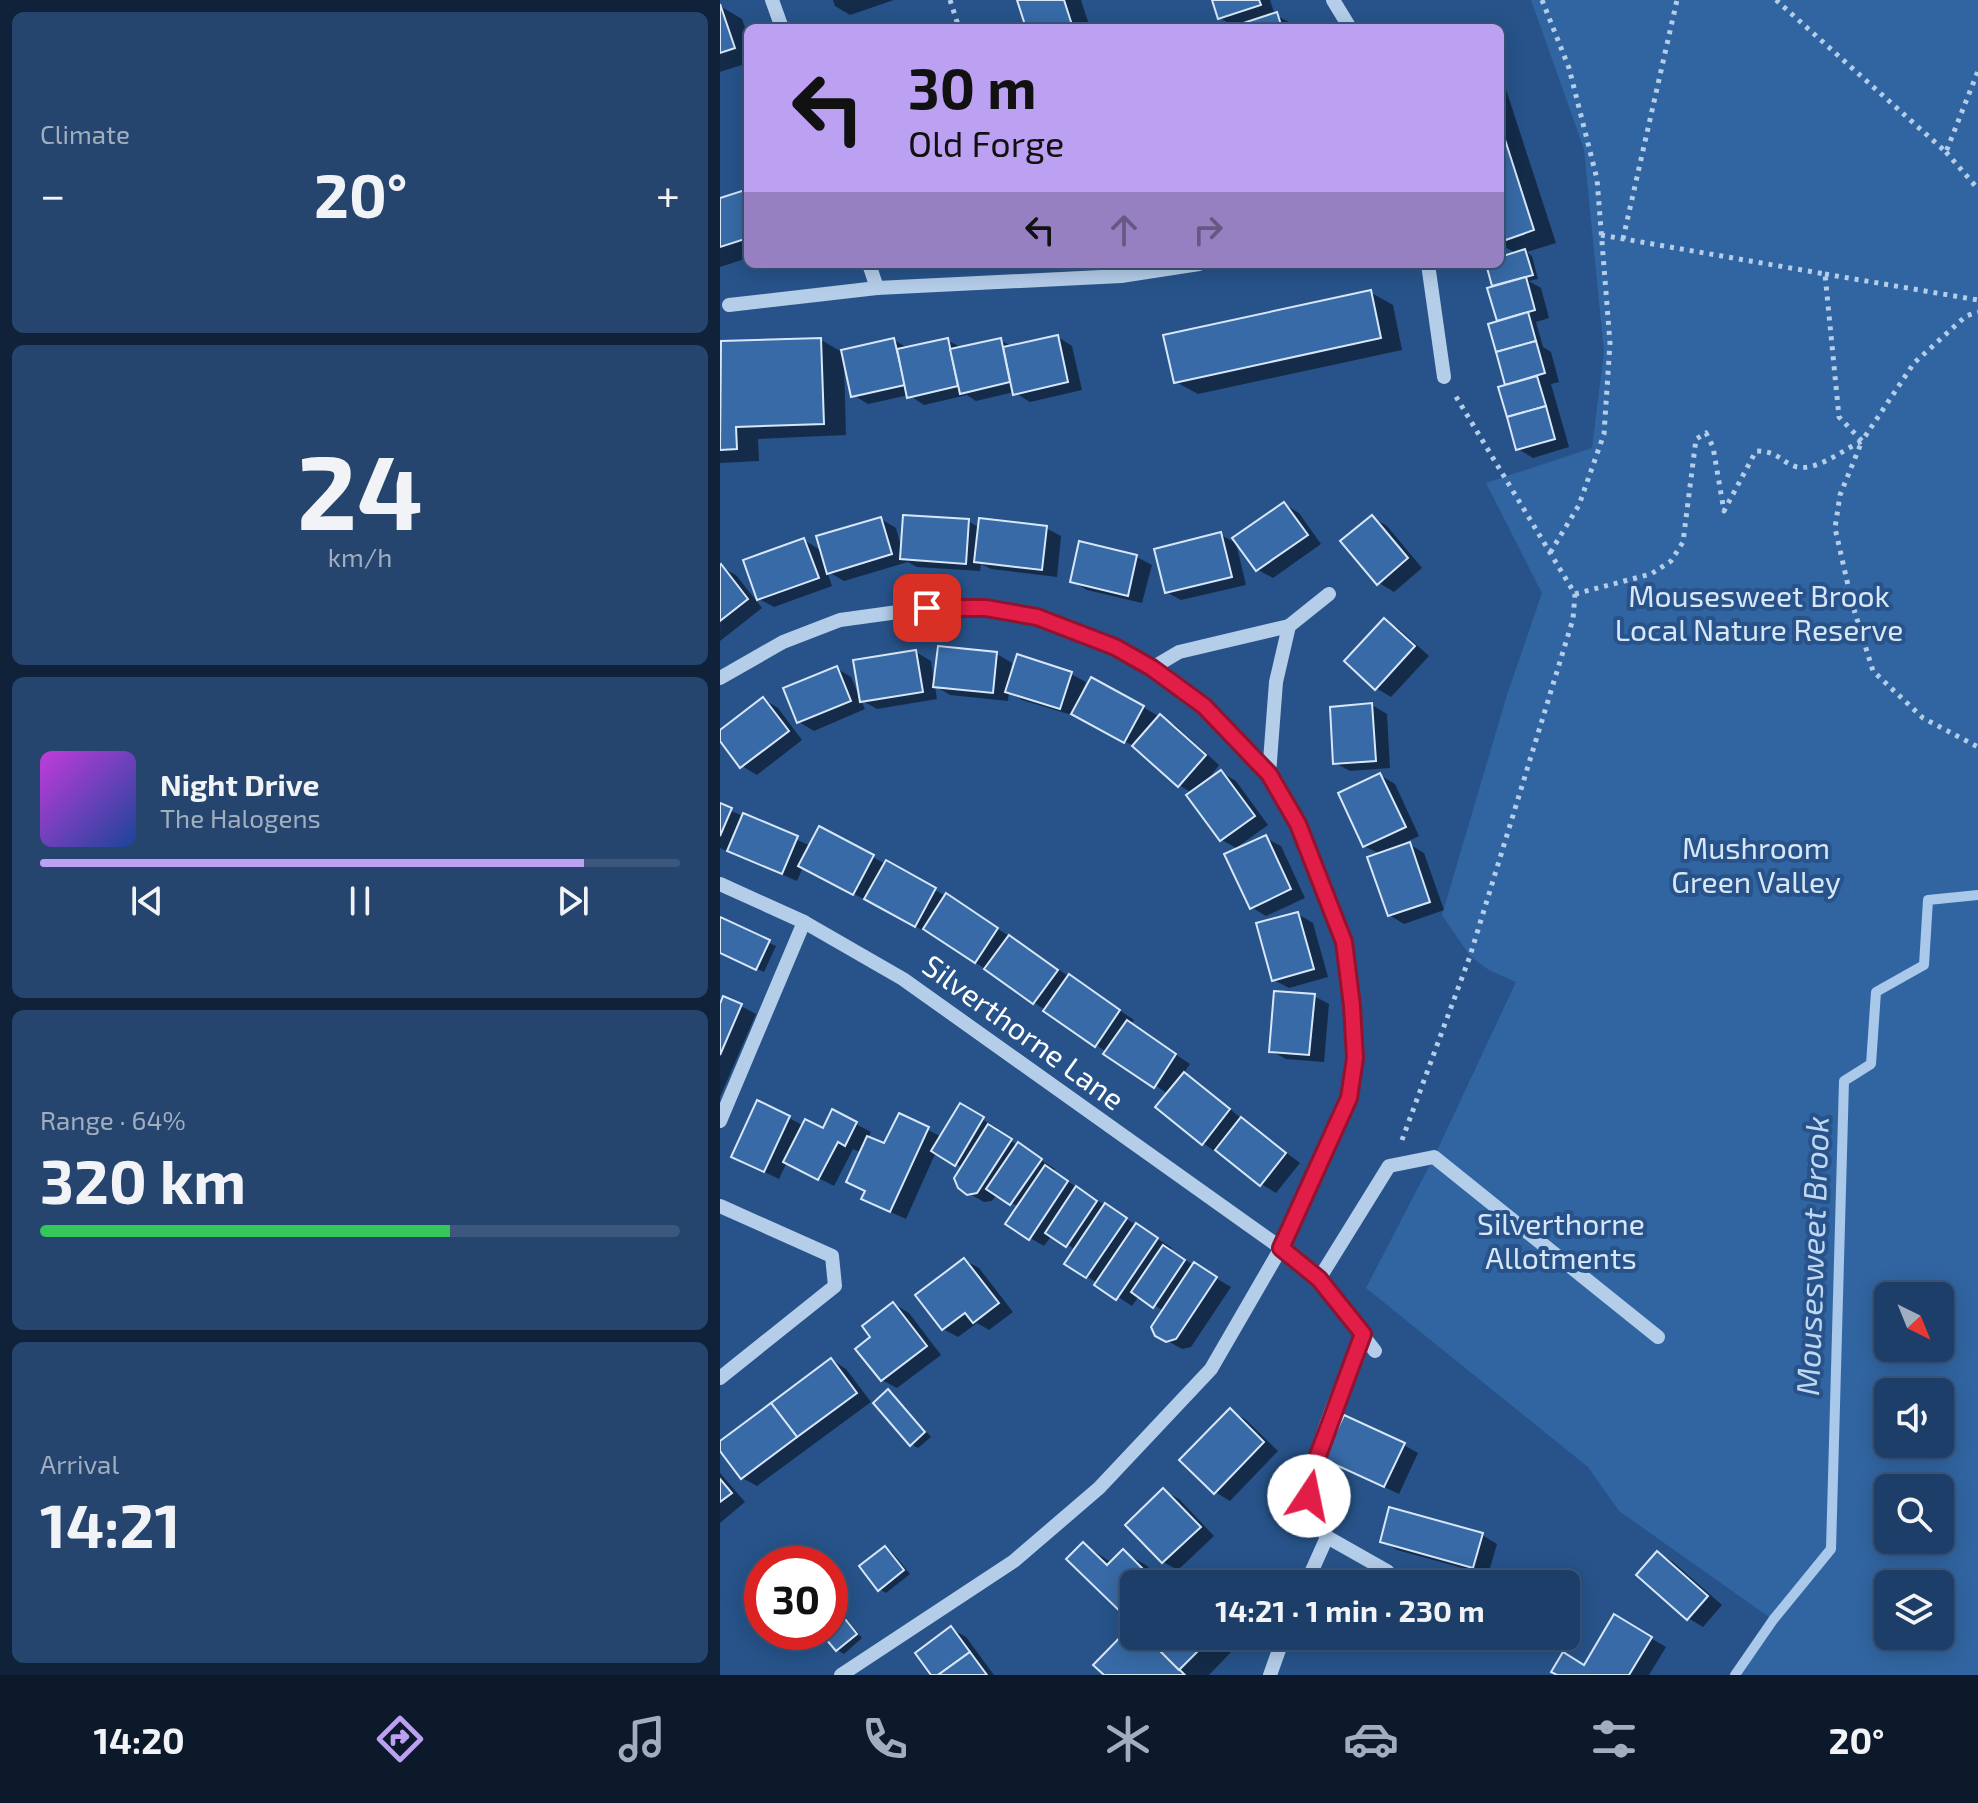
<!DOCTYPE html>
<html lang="en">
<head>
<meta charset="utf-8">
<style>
	:root { --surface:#1d3e68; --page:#25456e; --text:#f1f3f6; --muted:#a0aec0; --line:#3b577c; --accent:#bca0f2 }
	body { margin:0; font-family:"Exo 2",sans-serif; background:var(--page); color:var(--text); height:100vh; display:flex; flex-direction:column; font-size:30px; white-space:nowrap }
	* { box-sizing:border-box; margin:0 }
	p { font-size:26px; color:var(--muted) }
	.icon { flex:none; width:44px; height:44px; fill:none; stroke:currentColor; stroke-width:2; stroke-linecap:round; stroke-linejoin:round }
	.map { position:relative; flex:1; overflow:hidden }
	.drawer { display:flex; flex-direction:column; gap:12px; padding:12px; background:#102239; width:720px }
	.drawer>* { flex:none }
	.banner { position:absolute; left:24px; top:24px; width:760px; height:244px; border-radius:12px; box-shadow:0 4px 20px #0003,0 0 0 2px var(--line); background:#bca0f2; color:#111; overflow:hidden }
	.needle { width:52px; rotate:137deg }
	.tools { position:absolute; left:1154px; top:1282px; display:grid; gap:16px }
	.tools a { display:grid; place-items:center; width:80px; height:80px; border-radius:12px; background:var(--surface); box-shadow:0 4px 20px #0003,0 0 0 2px var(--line); font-size:40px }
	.speed { position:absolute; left:24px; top:1546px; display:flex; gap:16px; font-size:40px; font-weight:700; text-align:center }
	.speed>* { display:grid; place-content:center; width:104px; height:104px; border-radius:50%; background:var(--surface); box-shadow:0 4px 20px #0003,0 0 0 2px var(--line); line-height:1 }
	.speed .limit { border:12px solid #d22; background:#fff; color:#111 }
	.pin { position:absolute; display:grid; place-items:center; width:68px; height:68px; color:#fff; margin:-34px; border-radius:16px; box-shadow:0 4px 12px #0006 }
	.me { position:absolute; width:88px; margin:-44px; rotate:11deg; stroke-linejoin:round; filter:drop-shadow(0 0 6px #0008) }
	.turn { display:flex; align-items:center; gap:28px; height:168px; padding:0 32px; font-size:36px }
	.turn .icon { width:104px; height:104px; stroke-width:2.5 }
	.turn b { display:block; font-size:56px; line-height:68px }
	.lanes { display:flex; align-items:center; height:76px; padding:0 32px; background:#0003; justify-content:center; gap:40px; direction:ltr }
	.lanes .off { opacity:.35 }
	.big { font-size:60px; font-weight:700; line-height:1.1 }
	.drawer .card { flex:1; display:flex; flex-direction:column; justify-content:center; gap:12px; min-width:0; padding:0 28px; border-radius:12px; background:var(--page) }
	.drawer .dial { align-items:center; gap:0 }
	.dial b { font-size:104px; line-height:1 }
	.song { display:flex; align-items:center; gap:24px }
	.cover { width:96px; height:96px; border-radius:12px; background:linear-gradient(135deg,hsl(290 70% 55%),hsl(220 70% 35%)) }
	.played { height:8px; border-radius:4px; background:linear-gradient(90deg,var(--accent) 85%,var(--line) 85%) }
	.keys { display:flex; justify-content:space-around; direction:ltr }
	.heat { display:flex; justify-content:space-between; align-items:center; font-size:44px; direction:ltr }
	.charge { height:12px; border-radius:6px; background:linear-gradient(90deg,#34c759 64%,var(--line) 0) }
	.trip { position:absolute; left:400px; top:1570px; width:460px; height:80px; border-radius:12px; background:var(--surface); box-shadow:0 4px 20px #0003,0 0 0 2px var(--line); font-weight:700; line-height:80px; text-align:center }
	.tab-bar { display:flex; height:128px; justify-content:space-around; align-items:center; background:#0c192a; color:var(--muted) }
	.tab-bar .icon { width:56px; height:56px }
	.tab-bar .selected { color:var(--accent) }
	.tab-bar b { font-size:36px; color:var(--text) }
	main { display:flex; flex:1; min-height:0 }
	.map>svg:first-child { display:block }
	.green { fill:#3165a1; fill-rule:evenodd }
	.shadow { fill:#0007 }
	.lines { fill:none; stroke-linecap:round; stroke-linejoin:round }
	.stream { stroke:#a9c8ea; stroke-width:10 }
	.building { fill:#376aa6; stroke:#d8e7f7; stroke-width:2 }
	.path { stroke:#b4cde9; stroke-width:5; stroke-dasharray:4 6; stroke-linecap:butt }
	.minor { stroke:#b4cde9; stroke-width:14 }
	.route-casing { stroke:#92132f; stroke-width:20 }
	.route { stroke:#e11d48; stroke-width:14 }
	.labels { text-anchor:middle; stroke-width:8; stroke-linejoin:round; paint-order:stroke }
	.park-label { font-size:30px; fill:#d8e7f7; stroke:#27538a }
	.street-label { font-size:30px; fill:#fff; stroke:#27538a }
	.water-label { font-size:32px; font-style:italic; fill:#c0d7f1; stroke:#27538a }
</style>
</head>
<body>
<main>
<section class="drawer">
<div class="card"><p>Climate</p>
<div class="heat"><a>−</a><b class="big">20°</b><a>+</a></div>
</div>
<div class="card dial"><b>24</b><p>km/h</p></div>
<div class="card">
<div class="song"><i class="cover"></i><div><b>Night Drive</b><p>The Halogens</p></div></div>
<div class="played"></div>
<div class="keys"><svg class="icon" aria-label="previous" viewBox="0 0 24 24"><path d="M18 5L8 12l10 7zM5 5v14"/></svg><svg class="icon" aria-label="pause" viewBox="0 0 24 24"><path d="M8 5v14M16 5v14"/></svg><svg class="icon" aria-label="next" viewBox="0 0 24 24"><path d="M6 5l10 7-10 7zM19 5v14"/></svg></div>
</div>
<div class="card"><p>Range · 64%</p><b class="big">320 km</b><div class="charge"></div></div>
<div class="card"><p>Arrival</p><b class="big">14:21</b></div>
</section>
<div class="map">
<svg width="1258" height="1675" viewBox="0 0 1258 1675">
	<rect width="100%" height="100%" fill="#27538a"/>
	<path class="green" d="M811,0H1258V1675H1012L1049,1617L899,1511L868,1467L646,1288L714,1157L796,982L769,970L750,956L722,915L787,695L822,593L766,483L872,448L884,352L864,149ZM1168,1296H1220V1348H1168ZM1168,1392H1220V1444H1168ZM1168,1488H1220V1540H1168ZM1168,1584H1220V1636H1168Z"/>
	<g class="shadow">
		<path d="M113,0H174L130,15L115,6Z"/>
		<path d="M299,0H361L370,28H308Z"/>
		<path d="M494,0H550L555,15L571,23L573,28H517L500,18Z"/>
		<path d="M0,6L22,19L28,36V63L0,72Z"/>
		<path d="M780,71L836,243L807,252L812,256L818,279L809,281L821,288L829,318L816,322L823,347L831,352L839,382L831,384L849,447L813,458L798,449L788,386L771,325L780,322L778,287L774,285L768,264H780V259L797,254L780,244Z"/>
		<path d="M28,191V258L0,267V200Z"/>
		<path d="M650,292L673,305L682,350L478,394L456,382Z"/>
		<path d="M338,337L352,346L362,390L310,402L294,392L256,401L247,395L204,405L189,395L148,404L133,395L124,361L126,435L38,439L39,461L0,463V362L101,340L122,352L174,340L188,348L227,340L242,348L280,340L293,347Z"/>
		<path d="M564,504L579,513L601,544L553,578L538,570L515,538Z"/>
		<path d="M652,517L667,526L702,568L674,592L659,583Z"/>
		<path d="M161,519L176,528L182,550L248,521L260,528H326L341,536L337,577L271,569L261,564L260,571L197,567L188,562L124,581L107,571L112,586L54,607L39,599L84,540L102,551Z"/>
		<path d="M501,535L516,543L526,585L461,600L446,592Z"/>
		<path d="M361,543L417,557L432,565L422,603L367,590L352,581Z"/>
		<path d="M1,567L16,575L42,608L0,641Z"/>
		<path d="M664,620L679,629L709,656L671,697L656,688Z"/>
		<path d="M219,648L277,654L292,663L290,675H292L351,674L366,682L362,692L423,707L440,717L455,725L499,765L485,784L501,772L516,781L548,825L516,848L502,840L472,793L459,785L417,748L355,714V716L302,700L289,692L288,701L230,695L215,686L217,699L157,709L141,700L145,709L94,731L79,722L116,668L131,677L139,696L196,652L211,661L214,683Z"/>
		<path d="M43,699L58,708L82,740L37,775L22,766L0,738V732Z"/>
		<path d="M652,705L667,714L670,768L630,771L615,763Z"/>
		<path d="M660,775L675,784L699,836L686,842L704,853L724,910L684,924L669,915L660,854L644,846Z"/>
		<path d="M0,806L91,846L100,829L241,904L414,1020L411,1024L470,1064L463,1074L479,1083L523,1120L580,1163L556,1193L541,1184L483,1143L448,1094L211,932L210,934L83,867L77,881L0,848Z"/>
		<path d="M546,838L561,846L585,898L546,916L531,907Z"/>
		<path d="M578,914L593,923L608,977L569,988L554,980Z"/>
		<path d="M0,920L56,946L44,972L0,952Z"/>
		<path d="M594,996L609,1004L604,1062L566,1059L551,1051Z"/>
		<path d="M21,1006L36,1014L0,1097V1009Z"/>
		<path d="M240,1106L277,1128L275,1131L335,1169L333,1172L452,1248L450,1251L511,1287L471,1347L462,1349L437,1335L444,1311L419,1296L412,1306L347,1263L356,1250L332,1235L324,1246L310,1238L299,1207L277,1194L272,1201L264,1202L248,1193L243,1168L216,1152L186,1219L159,1207L147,1191L142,1153L133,1149L114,1186L67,1162L59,1179L28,1164L69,1118L84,1126L104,1130L136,1124L151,1132L148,1138L165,1146L180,1116L222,1137Z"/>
		<path d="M244,1260L259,1268L293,1312L269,1330L257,1323L238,1337L223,1329Z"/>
		<path d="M174,1304L189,1313L221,1355L177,1388L162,1380L153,1337Z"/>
		<path d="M112,1360L126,1369L151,1402L37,1486L22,1478L0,1448V1444Z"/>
		<path d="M168,1392L175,1396L211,1437L198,1448L191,1444Z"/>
		<path d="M511,1411L525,1419L558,1451L510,1501L495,1492Z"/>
		<path d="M684,1445L698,1453L679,1494L620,1466Z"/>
		<path d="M0,1473L25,1502L0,1523Z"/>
		<path d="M444,1491L459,1499L494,1536L458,1570L443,1562L408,1525Z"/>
		<path d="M762,1535L777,1544L768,1575L677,1550L662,1541Z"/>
		<path d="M363,1544L392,1563L403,1552L426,1565L445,1584H414V1622Z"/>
		<path d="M165,1548L172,1552L190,1574L166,1593L159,1589Z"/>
		<path d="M938,1553L953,1562L1002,1605L983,1627L968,1618Z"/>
		<path d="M114,1608L121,1612L142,1638L124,1654L117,1650L103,1632H110V1611Z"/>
		<path d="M895,1617L946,1647L929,1675H841L865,1667Z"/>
		<path d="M414,1626V1636H498L513,1650L489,1675H387L376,1664Z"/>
		<path d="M232,1629L246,1637L274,1675H214Z"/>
	</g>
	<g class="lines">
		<path class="stream" d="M1015,1675L1053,1620L1111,1549L1124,1081L1151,1064L1156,992L1204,965L1208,900L1258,895"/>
	</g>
	<g class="building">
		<path d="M297,0H344L353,28H306Z"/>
		<path d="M492,0H539L541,5L498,19Z"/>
		<path d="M0,4L15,48L0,53Z"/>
		<path d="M557,12L562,28H515L514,26Z"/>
		<path d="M780,124L814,230L780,242Z"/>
		<path d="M28,189V238L0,247V198Z"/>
		<path d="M805,249L813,275L772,286L766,264H780V257Z"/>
		<path d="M806,277L815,310L777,321L767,288Z"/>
		<path d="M651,290L661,338L454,383L443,335Z"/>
		<path d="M808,312L816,341L776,352L768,324Z"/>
		<path d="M338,335L348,382L293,395L283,347Z"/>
		<path d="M101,338L104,424L16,427L17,449L0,450L1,341Z"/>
		<path d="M174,338L185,385L131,397L121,350Z"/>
		<path d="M228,338L238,386L187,398L177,349Z"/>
		<path d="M281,338L290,382L240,394L230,349Z"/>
		<path d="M816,341L825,373L785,385L776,352Z"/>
		<path d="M817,376L826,406L787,417L778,387Z"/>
		<path d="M826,406L835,439L796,450L787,417Z"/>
		<path d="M564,502L588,535L536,571L512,538Z"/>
		<path d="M183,515L249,519L246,564L180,559Z"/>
		<path d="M652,515L688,558L657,585L620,541Z"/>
		<path d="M161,517L172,554L107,574L96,536Z"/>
		<path d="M259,518L327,526L322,570L254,562Z"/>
		<path d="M501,532L512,577L445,593L434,549Z"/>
		<path d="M84,538L99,578L37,600L23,560Z"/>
		<path d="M359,541L417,555L408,596L350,582Z"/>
		<path d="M1,564L28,599L0,621V565Z"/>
		<path d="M664,618L695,646L655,690L624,661Z"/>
		<path d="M218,646L277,652L273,693L213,687Z"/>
		<path d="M196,650L203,692L140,702L133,660Z"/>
		<path d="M297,654L352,672L340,709L285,692Z"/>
		<path d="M117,666L131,701L77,723L63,688Z"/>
		<path d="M371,677L424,706L404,743L351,714Z"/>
		<path d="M43,697L69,731L20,768L0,741V730Z"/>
		<path d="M652,703L656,761L613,764L610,707Z"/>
		<path d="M440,714L486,755L458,787L412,746Z"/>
		<path d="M501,770L535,816L500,841L466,795Z"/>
		<path d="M660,773L686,827L643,847L618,793Z"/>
		<path d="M0,803L12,808L0,836Z"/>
		<path d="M23,813L78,836L62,874L7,851Z"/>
		<path d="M99,826L154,855L133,895L78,866Z"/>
		<path d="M546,835L571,889L530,909L504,854Z"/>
		<path d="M690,842L710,902L668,916L647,857Z"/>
		<path d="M166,860L216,888L195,927L144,899Z"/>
		<path d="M226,893L278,928L255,963L203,929Z"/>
		<path d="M578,912L594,969L552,981L536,923Z"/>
		<path d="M0,917L50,940L36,970L0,953Z"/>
		<path d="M289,935L338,970L313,1004L264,969Z"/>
		<path d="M349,974L400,1010L375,1047L323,1011Z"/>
		<path d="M554,991L595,994L589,1055L549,1052Z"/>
		<path d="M3,996L22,1004L0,1055V1004Z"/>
		<path d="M407,1020L456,1054L434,1088L383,1054Z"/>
		<path d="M464,1072L510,1109L482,1145L435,1107Z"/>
		<path d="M37,1100L70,1116L44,1172L11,1157Z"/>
		<path d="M240,1103L264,1117L235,1166L211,1151Z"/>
		<path d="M112,1109L137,1122L125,1146L118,1142L98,1180L63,1162L85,1119L103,1128Z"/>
		<path d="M179,1113L209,1127L170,1212L141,1199L145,1191L126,1182L147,1136L164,1143Z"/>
		<path d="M521,1117L566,1153L540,1186L495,1150Z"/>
		<path d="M268,1124L292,1139L257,1193L247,1195L238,1188L234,1178Z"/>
		<path d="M298,1142L322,1159L290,1205L266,1189Z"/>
		<path d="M325,1165L348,1181L309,1240L285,1224Z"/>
		<path d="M356,1186L377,1201L346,1247L325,1233Z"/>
		<path d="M385,1203L407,1218L366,1278L344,1264Z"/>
		<path d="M416,1223L438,1238L396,1300L374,1285Z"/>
		<path d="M443,1245L465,1260L433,1308L411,1292Z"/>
		<path d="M244,1258L279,1303L253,1323L245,1313L222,1330L195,1295Z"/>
		<path d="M474,1262L497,1277L456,1339L446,1342L435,1336L431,1327Z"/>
		<path d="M173,1302L207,1346L161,1381L135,1349L150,1337L142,1326Z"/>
		<path d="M111,1358L137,1393L77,1437L51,1403Z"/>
		<path d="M168,1389L205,1432L190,1446L153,1403Z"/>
		<path d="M51,1403L77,1437L21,1479L0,1451V1441Z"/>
		<path d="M510,1408L544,1442L494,1494L459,1460Z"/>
		<path d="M624,1415L685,1443L664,1487L603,1459Z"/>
		<path d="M0,1479L12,1493L0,1502Z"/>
		<path d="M443,1488L481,1527L442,1563L405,1525Z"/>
		<path d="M669,1507L763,1533L753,1568L660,1542Z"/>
		<path d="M363,1542L387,1565L403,1549L438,1584H414V1625L346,1559Z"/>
		<path d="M165,1546L184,1570L158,1591L139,1566Z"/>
		<path d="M937,1551L988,1596L967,1620L916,1575Z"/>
		<path d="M114,1605L137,1634L116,1651L100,1632H110V1608Z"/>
		<path d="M894,1614L932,1637L909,1675H837L831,1672L843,1652L864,1665Z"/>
		<path d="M413,1624L414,1636H425L465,1675H384L373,1665Z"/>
		<path d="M231,1626L250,1652L218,1675H211L195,1653Z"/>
		<path d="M425,1636H491L492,1637L459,1670Z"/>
		<path d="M250,1652L267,1675H218Z"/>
	</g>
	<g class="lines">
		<g class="path">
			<path d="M230,0L239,28"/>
			<path d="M822,0L849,68L877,179L890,343L884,434L859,505L830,553"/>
			<path d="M1056,0L1226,152L1258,71"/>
			<path d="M1226,152L1258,189"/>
			<path d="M881,235L1105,274L1119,417L1142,441L1194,363L1246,316L1258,312"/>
			<path d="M903,239L957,0"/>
			<path d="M1105,274L1258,300"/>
			<path d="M855,594L931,574L951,561L963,542L976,439L986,433L993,447L1004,511L1036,451C1059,451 1060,462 1077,467C1098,471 1124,449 1142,441L1120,495L1115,528L1132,603L1153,671L1203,718L1258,747"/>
			<path d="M682,1140L750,956L853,619L855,594L735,395"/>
		</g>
		<g class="minor">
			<path d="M52,0L62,28"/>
			<path d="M613,0L630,28"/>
			<path d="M149,264L157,288"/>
			<path d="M708,264L724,377"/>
			<path d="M9,305L157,288L401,276L479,264"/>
			<path d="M432,668L459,652L569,626"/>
			<path d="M0,678L63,642L120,620L207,608H266L317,617L395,647L432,668L484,706L549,774L578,824L619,925L624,942L632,1006L635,1058L629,1098L561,1248L491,1369L379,1488L294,1561L121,1675"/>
			<path d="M549,774L556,682L569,626L609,594"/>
			<path d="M0,884L84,922L183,979L561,1248L599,1279L655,1351"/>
			<path d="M0,1121L84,922"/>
			<path d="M0,1206L112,1256L115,1286L0,1378"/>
			<path d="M599,1279L669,1166L714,1157L938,1337"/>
			<path d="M607,1537L667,1571L679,1584"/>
			<path d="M586,1584L607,1537C602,1529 594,1520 592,1510C580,1471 627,1374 643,1334"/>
			<path d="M550,1675L564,1636"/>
		</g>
	</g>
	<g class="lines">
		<defs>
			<path id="route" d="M207,608H266L317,617L395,647L432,668L484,706L549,774L578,824L624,942L632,1006L635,1058L629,1098L561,1248L599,1279L643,1334L593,1469L589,1496"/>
		</defs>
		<use href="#route" class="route-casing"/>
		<use href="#route" class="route"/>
	</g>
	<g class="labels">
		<g class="park-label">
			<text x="1039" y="607">Mousesweet Brook<tspan x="1039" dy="34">Local Nature Reserve</tspan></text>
			<text x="1036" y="859">Mushroom<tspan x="1036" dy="34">Green Valley</tspan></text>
			<text x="841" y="1235">Silverthorne<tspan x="841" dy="34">Allotments</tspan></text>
		</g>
		<g class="street-label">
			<text transform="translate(303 1033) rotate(36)" y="10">Silverthorne Lane</text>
		</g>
		<g class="water-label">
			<text transform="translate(1093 1256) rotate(-88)" y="11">Mousesweet Brook</text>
		</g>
	</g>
</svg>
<div class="tools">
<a><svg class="needle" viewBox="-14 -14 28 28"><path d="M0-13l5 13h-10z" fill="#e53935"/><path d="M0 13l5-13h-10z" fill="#a0aec0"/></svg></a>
<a><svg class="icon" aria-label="sound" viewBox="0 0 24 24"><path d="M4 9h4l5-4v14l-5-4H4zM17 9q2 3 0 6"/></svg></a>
<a><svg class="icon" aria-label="search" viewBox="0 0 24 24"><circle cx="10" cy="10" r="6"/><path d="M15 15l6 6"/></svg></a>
<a><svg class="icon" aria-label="layers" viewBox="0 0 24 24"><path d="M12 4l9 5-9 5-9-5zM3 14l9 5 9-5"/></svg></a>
</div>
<div class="speed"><div class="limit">30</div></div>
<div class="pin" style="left:207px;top:608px;background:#d93025"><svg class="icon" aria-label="arrive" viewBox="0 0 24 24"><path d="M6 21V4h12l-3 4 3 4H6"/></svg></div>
<svg class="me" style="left:589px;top:1496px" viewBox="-20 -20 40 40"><circle r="19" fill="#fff"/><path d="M0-13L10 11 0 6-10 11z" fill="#e11d48"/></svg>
<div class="trip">14:21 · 1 min · 230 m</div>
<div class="banner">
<div class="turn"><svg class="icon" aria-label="left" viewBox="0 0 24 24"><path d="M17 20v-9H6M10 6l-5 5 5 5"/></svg><div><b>30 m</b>Old Forge</div></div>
<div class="lanes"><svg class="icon" aria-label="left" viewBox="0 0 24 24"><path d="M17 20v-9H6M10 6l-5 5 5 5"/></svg><svg class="icon off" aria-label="ahead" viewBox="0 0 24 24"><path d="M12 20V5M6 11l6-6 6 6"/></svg><svg class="icon off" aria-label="right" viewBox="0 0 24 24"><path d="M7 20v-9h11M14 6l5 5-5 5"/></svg></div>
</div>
</div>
</main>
<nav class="tab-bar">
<b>14:20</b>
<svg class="icon selected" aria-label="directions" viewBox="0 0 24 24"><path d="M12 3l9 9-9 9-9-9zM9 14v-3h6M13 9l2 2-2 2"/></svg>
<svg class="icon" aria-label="music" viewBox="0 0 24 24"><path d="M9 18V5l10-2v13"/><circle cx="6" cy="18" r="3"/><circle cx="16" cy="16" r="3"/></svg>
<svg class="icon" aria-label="phone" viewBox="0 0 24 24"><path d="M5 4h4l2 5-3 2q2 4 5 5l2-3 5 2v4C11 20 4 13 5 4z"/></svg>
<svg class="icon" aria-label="climate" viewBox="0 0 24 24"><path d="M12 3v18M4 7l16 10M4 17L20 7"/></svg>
<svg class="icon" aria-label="car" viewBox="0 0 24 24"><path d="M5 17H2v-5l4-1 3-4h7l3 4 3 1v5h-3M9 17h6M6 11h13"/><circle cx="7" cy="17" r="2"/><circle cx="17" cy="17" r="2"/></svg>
<svg class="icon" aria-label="filters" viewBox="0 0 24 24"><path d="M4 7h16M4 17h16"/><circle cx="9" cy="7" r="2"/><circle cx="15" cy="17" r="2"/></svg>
<b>20°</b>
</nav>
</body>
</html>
